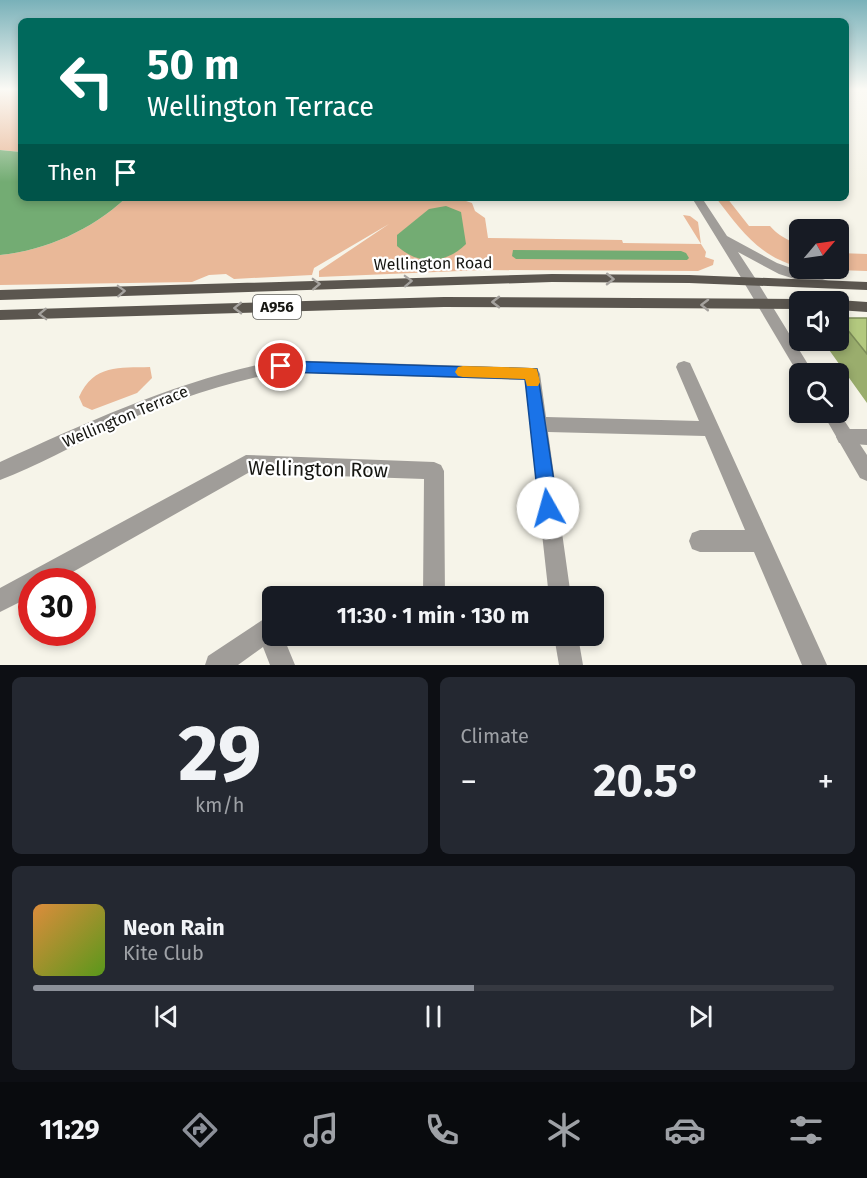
<!DOCTYPE html>
<html lang="en">
<head>
<meta charset="utf-8">
<style>
	:root { --surface:#171b24; --page:#242831; --text:#f1f3f6; --muted:#9ea1a6; --line:#363941; --accent:#8c9099 }
	body { margin:0; font-family:"Fira Sans",sans-serif; background:var(--page); color:var(--text); height:100vh; display:flex; flex-direction:column; font-size:22px; white-space:nowrap }
	* { box-sizing:border-box; margin:0 }
	p { font-size:20px; color:var(--muted) }
	.icon { flex:none; width:33px; height:33px; fill:none; stroke:currentColor; stroke-width:2; stroke-linecap:round; stroke-linejoin:round }
	.map { position:relative; height:665px; overflow:hidden }
	.drawer { display:flex; flex-direction:column; gap:12px; padding:12px; background:#0d0f14; flex:1 }
	.drawer>* { flex:none }
	.top-card { position:absolute; left:18px; top:18px; width:831px; height:183px; border-radius:9px; box-shadow:0 3px 9px #0003; background:#00695c; color:#fff; overflow:hidden }
	.needle { width:39px; rotate:61deg }
	.controls { position:absolute; left:789px; top:219px; display:grid; gap:12px }
	.controls a { display:grid; place-items:center; width:60px; height:60px; border-radius:9px; background:var(--surface); box-shadow:0 3px 9px #0003; font-size:30px }
	.speed { position:absolute; left:18px; top:568px; display:flex; gap:12px; font-size:30px; font-weight:700; text-align:center }
	.speed>* { display:grid; place-content:center; width:78px; height:78px; border-radius:50%; background:var(--surface); box-shadow:0 3px 9px #0003; line-height:1 }
	.speed .limit { border:9px solid #d22; background:#fff; color:#111 }
	.pin { position:absolute; display:grid; place-items:center; width:51px; height:51px; color:#fff; margin:-26px; border:3px solid #fff; border-radius:50%; box-shadow:0 2px 6px #0007 }
	.me { position:absolute; width:66px; margin:-33px; rotate:353deg; stroke-linejoin:round; filter:drop-shadow(0 0 4px #0008) }
	.turn { display:flex; align-items:center; gap:21px; height:126px; padding:0 30px; font-size:27px }
	.turn .icon { width:78px; height:78px; stroke-width:2.5 }
	.turn b { display:block; font-size:42px; line-height:51px }
	.then { display:flex; align-items:center; height:57px; padding:0 30px; background:#0003; gap:12px; font-size:22px }
	.big { font-size:45px; font-weight:700; line-height:1.1 }
	.drawer .widget { flex:1; display:flex; flex-direction:column; justify-content:center; gap:9px; min-width:0; padding:0 21px; border-radius:9px; background:var(--page) }
	.drawer .dial { align-items:center; gap:0 }
	.dial b { font-size:78px; line-height:1 }
	.song { display:flex; align-items:center; gap:18px }
	.cover { width:72px; height:72px; border-radius:9px; background:linear-gradient(135deg,hsl(30 70% 55%),hsl(90 70% 35%)) }
	.played { height:6px; border-radius:3px; background:linear-gradient(90deg,var(--accent) 55%,var(--line) 55%) }
	.keys { display:flex; justify-content:space-around; direction:ltr }
	.heat { display:flex; justify-content:space-between; align-items:center; font-size:33px; direction:ltr }
	.drawer .tiles { flex:1; display:grid; gap:12px; grid-template-columns:1fr 1fr }
	.widget:last-child { grid-column:span 2 }
	.trip { position:absolute; left:262px; top:586px; width:342px; height:60px; border-radius:9px; background:var(--surface); box-shadow:0 3px 9px #0003; font-weight:700; line-height:60px; text-align:center }
	.tabs { display:flex; height:96px; justify-content:space-around; align-items:center; background:#090b0e; color:var(--muted) }
	.tabs .icon { width:42px; height:42px }
	.tabs .on { color:var(--accent) }
	.tabs b { font-size:27px; color:var(--text) }
	.map>svg:first-child { display:block }
	.green { fill:#e9b898 }
	.water { fill:#73ac73 }
	.lines { fill:none; stroke-linecap:round; stroke-linejoin:round }
	.minor { fill:#a09d99; fill-rule:evenodd }
	.tertiary { fill:#a09d99; fill-rule:evenodd }
	.primary { fill:#5b564f; fill-rule:evenodd }
	.wall { fill:#9aad6d }
	.building { fill:#b3c97f; stroke:#7d8d59; stroke-width:1.5 }
	.oneway { stroke:#a5a29e }
	.route { fill:#1a73e8; stroke:#114b97; stroke-width:1.5 }
	.slow { fill:#f59e0b }
	.labels { text-anchor:middle; stroke-width:4.5; stroke-linejoin:round; paint-order:stroke }
	.shield { fill:#fff; stroke:#5c5c59; stroke-width:1.5 }
	.shield-label { font-size:15px; font-weight:bold; fill:#161612 }
	.street-label { font-size:16px; fill:#161612; stroke:#fff }
	.near-street-label { font-size:20px; fill:#161612; stroke:#fff }
</style>
</head>
<body>
<div class="map">
<svg width="867" height="665" viewBox="0 0 867 665">
	<rect width="100%" height="100%" fill="#f6f4e9"/>
	<g class="green">
		<path d="M0,89H21V152L0,150Z"/>
		<path d="M126,198H457L472,203L475,211L485,218L488,238L622,240L623,243L701,244L683,215L690,216L698,222L701,244L706,252L705,257L714,260L713,265L698,271L483,270L319,277V271L389,224L314,268L312,275L234,279L226,274L209,275L192,282L0,285V255C47,250 91,230 126,198Z"/>
		<path d="M716,198H727L749,226H770C786,245 800,235 799,267C758,256 741,230 716,198Z"/>
		<path d="M839,253L867,254V271L807,269L838,268Z"/>
		<path d="M150,367L152,378L137,393L92,410L83,406L79,397C94,364 119,368 150,367Z"/>
	</g>
	<g class="water">
		<path d="M0,150L21,152V198H126C91,230 47,250 0,255Z"/>
		<path d="M446,206L461,212L466,244C446,264 419,266 397,246V235L429,209Z"/>
		<path d="M513,250L681,251L686,253L689,258L687,260L516,259L512,256Z"/>
	</g>
	<g class="lines">
		<g class="minor">
			<path d="M692,198H702L727,236L777,263L828,281L830,284L828,287L823,288L779,274L738,252L757,281L750,285L745,284Z"/>
			<path d="M281,360L532,368L538,370L540,374L546,417L699,421L676,367L678,363L684,361L690,363L827,665H802L754,552H700L692,549L689,541L692,533L700,530H745L705,436L548,432L571,597H549L525,380L281,372C220,384 164,403 108,429C72,446 37,466 0,480V462C92,420 181,379 281,360Z"/>
			<path d="M845,429H867V445L839,443L836,437L839,431Z"/>
			<path d="M246,455L434,462L441,465L444,471L445,597H423L424,479L248,473L55,582H32V596L0,612V588Z"/>
			<path d="M273,613V636H283L295,665H270L263,647L238,665H205L208,656Z"/>
			<path d="M554,636H578L583,665H559Z"/>
		</g>
		<g class="tertiary">
			<path d="M750,277L755,278L814,374H800V377L743,281Z"/>
			<path d="M838,411L867,455V481L860,478L822,412H838Z"/>
		</g>
		<g class="primary">
			<path d="M552,274L689,275L867,282V290L689,283L552,282L0,300V290Z"/>
			<path d="M444,297L800,299L806,302H800V309L444,307L0,320V310Z"/>
			<path d="M838,300L867,302V312L838,310V302H833Z"/>
		</g>
	</g>
	<path class="wall" d="M838,318H867V403L822,340H838Z"/>
	<path class="building" d="M838,318H867V354Z"/>
	<defs><path id="oneway-chevron" d="M-2-3.5L2.5 0L-2 3.5" fill="none" stroke-width="1.6" stroke-linecap="round" stroke-linejoin="round" transform="scale(1.5)"/></defs>
	<g class="oneway">
		<use href="#oneway-chevron" transform="translate(610 279) rotate(1)"/>
		<use href="#oneway-chevron" transform="translate(408 281) rotate(-2)"/>
		<use href="#oneway-chevron" transform="translate(316 284) rotate(-2)"/>
		<use href="#oneway-chevron" transform="translate(121 291) rotate(-2)"/>
		<use href="#oneway-chevron" transform="translate(496 302) rotate(-180)"/>
		<use href="#oneway-chevron" transform="translate(705 305) rotate(-179)"/>
		<use href="#oneway-chevron" transform="translate(238 308) rotate(179)"/>
		<use href="#oneway-chevron" transform="translate(43 314) rotate(178)"/>
	</g>
	<linearGradient id="sky" x2="0" y2="1"><stop stop-color="#79b1b9"/><stop offset="0.49" stop-color="#fbfaf5"/><stop offset="1" stop-color="#fbfaf5" stop-opacity="0"/></linearGradient>
	<rect width="867" height="182" fill="url(#sky)"/>
	<path class="route" d="M281,361L537,369L558,508L555,515L548,517L542,515L539,508L525,379L281,372L276,370L274,366L276,362Z"/>
	<path class="slow" d="M463,366L532,368L537,369L540,382L538,386H527L525,379L463,377L458,376L455,372L458,367Z"/>
	<g class="labels">
		<rect class="shield" x="253" y="295" width="48" height="24" rx="4.5"/>
		<g class="shield-label">
			<text x="277" y="312">A956</text>
		</g>
		<g class="street-label">
			<text transform="translate(433 263) rotate(-1)" y="6">Wellington Road</text>
			<text transform="translate(125 416) rotate(-23)" y="6">Wellington Terrace</text>
		</g>
		<g class="near-street-label">
			<text transform="translate(318 469) rotate(1)" y="7">Wellington Row</text>
		</g>
	</g>
</svg>
<div class="controls">
<a><svg class="needle" viewBox="-14 -14 28 28"><path d="M0-13l5 13h-10z" fill="#e53935"/><path d="M0 13l5-13h-10z" fill="#9ea1a6"/></svg></a>
<a><svg class="icon" aria-label="sound" viewBox="0 0 24 24"><path d="M4 9h4l5-4v14l-5-4H4zM17 9q2 3 0 6"/></svg></a>
<a><svg class="icon" aria-label="search" viewBox="0 0 24 24"><circle cx="10" cy="10" r="6"/><path d="M15 15l6 6"/></svg></a>
</div>
<div class="speed"><div class="limit">30</div></div>
<div class="pin" style="left:281px;top:366px;background:#d93025"><svg class="icon" aria-label="arrive" viewBox="0 0 24 24"><path d="M6 21V4h12l-3 4 3 4H6"/></svg></div>
<svg class="me" style="left:548px;top:508px" viewBox="-20 -20 40 40"><circle r="19" fill="#fff"/><path d="M0-13L10 11 0 6-10 11z" fill="#1a73e8"/></svg>
<div class="trip">11:30 · 1 min · 130 m</div>
<div class="top-card">
<div class="turn"><svg class="icon" aria-label="left" viewBox="0 0 24 24"><path d="M17 20v-9H6M10 6l-5 5 5 5"/></svg><div><b>50 m</b>Wellington Terrace</div></div>
<div class="then">Then<svg class="icon" aria-label="arrive" viewBox="0 0 24 24"><path d="M6 21V4h12l-3 4 3 4H6"/></svg></div>
</div>
</div>
<section class="drawer">
<div class="tiles">
<div class="widget dial"><b>29</b><p>km/h</p></div>
<div class="widget"><p>Climate</p>
<div class="heat"><a>−</a><b class="big">20.5°</b><a>+</a></div>
</div>
<div class="widget">
<div class="song"><i class="cover"></i><div><b>Neon Rain</b><p>Kite Club</p></div></div>
<div class="played"></div>
<div class="keys"><svg class="icon" aria-label="previous" viewBox="0 0 24 24"><path d="M18 5L8 12l10 7zM5 5v14"/></svg><svg class="icon" aria-label="pause" viewBox="0 0 24 24"><path d="M8 5v14M16 5v14"/></svg><svg class="icon" aria-label="next" viewBox="0 0 24 24"><path d="M6 5l10 7-10 7zM19 5v14"/></svg></div>
</div>
</div>
</section>
<nav class="tabs">
<b>11:29</b>
<svg class="icon on" aria-label="directions" viewBox="0 0 24 24"><path d="M12 3l9 9-9 9-9-9zM9 14v-3h6M13 9l2 2-2 2"/></svg>
<svg class="icon" aria-label="music" viewBox="0 0 24 24"><path d="M9 18V5l10-2v13"/><circle cx="6" cy="18" r="3"/><circle cx="16" cy="16" r="3"/></svg>
<svg class="icon" aria-label="phone" viewBox="0 0 24 24"><path d="M5 4h4l2 5-3 2q2 4 5 5l2-3 5 2v4C11 20 4 13 5 4z"/></svg>
<svg class="icon" aria-label="climate" viewBox="0 0 24 24"><path d="M12 3v18M4 7l16 10M4 17L20 7"/></svg>
<svg class="icon" aria-label="car" viewBox="0 0 24 24"><path d="M5 17H2v-5l4-1 3-4h7l3 4 3 1v5h-3M9 17h6M6 11h13"/><circle cx="7" cy="17" r="2"/><circle cx="17" cy="17" r="2"/></svg>
<svg class="icon" aria-label="filters" viewBox="0 0 24 24"><path d="M4 7h16M4 17h16"/><circle cx="9" cy="7" r="2"/><circle cx="15" cy="17" r="2"/></svg>
</nav>
</body>
</html>
